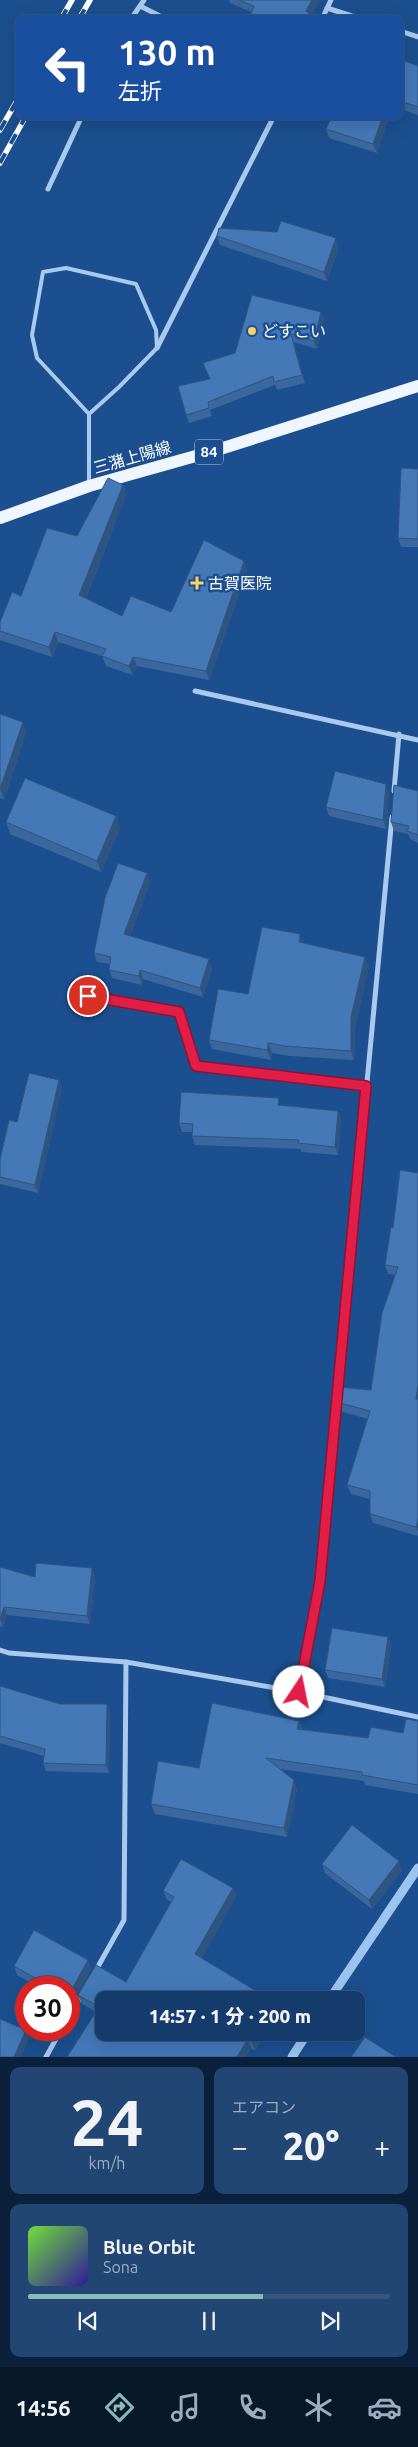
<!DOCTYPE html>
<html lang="ja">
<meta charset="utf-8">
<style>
:root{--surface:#143b6b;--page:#214673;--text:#f1f3f6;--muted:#9dadc1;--line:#33557e;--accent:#8bbbb9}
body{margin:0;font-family:Ubuntu,"Noto Sans JP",sans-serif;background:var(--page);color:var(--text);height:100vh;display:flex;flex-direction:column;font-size:19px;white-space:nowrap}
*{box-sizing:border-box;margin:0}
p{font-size:16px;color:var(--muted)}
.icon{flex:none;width:28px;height:28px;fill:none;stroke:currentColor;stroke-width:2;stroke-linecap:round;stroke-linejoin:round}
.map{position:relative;height:2057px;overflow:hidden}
.sheet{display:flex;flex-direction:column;gap:10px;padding:10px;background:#0b203b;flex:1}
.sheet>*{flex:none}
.top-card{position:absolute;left:15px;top:15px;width:389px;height:105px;border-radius:10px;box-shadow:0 5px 20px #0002,0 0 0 1px var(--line);background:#1a4fa0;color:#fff;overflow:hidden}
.speed{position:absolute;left:15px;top:1976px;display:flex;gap:10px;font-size:25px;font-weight:700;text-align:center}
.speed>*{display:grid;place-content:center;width:65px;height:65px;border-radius:50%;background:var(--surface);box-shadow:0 5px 20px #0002,0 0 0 1px var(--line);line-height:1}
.speed .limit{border:8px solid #d22;background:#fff;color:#111}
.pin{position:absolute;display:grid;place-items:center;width:42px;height:42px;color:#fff;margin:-21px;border:2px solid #fff;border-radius:50%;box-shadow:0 1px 5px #0007}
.me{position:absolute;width:55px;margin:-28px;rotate:11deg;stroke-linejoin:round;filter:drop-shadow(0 0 4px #0008)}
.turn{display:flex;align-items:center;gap:18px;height:105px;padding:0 20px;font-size:22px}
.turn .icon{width:65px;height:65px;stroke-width:2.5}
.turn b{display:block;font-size:35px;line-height:42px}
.big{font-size:38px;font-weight:800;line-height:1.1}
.sheet .widget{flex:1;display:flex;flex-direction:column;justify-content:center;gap:8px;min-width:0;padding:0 18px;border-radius:10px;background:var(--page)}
.sheet .dial{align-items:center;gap:0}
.dial b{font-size:65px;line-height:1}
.song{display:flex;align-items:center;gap:15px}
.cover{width:60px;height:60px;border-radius:8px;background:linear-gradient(135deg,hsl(100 70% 55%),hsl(250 70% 35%))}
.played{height:5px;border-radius:2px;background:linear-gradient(90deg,var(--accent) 65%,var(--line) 65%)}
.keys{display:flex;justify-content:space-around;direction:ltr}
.heat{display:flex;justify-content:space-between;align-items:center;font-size:28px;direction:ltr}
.sheet .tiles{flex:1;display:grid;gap:10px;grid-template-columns:1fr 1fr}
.widget:last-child{grid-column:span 2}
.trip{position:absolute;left:95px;top:1991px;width:270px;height:50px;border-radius:10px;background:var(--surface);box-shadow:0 5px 20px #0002,0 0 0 1px var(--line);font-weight:800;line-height:50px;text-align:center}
.tabs{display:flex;height:80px;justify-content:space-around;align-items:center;background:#08182b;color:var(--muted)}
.tabs .icon{width:35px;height:35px}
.tabs .selected{color:var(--accent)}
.tabs b{font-size:22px;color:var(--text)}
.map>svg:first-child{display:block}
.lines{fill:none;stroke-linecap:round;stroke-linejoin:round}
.stream{stroke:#9cc4f0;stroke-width:9}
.service{stroke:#a9c9ee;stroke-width:4}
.minor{stroke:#a9c9ee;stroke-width:5}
.primary{stroke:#f0f6ff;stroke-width:12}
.rail-casing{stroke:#fff;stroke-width:5.5}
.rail{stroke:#1b4f8f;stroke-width:4;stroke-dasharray:11;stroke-linecap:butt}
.wall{fill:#3a679d}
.shaded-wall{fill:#305480}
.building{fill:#4478b7;stroke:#305480}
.route-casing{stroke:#92132f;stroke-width:12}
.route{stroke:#e11d48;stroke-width:9}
.poi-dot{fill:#ffd166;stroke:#1b4f8f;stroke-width:2}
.labels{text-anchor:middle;stroke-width:5;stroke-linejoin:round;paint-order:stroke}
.shield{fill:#1b4f8f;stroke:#bbcadd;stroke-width:1}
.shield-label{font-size:15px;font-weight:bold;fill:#fff}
.poi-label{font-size:16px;fill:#fff;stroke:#1b4f8f;text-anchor:start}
.street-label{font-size:16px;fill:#fff;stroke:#1b4f8f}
</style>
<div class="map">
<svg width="418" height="2057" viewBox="0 0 418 2057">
<rect width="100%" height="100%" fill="#1b4f8f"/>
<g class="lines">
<g class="stream">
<path d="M 329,2000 L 418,1868"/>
<path d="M 292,2057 L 308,2032"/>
</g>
<path class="service" d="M 89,414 L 119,387 L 157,348 L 156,330 L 136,284 L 66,268 L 43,272 L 32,335 L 37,358 L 89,414 L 89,484"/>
<g class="minor">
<path d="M 140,6 L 166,19"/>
<path d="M 327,8 L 361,19"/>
<path d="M 131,19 L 144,0"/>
<path d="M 322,19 L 331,0"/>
<path d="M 400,31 L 418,37"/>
<path d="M 48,189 L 82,116"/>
<path d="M 157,348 L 274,116"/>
<path d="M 195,691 L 418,740"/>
<path d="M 394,791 L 399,734"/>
<path d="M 88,996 L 179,1012 L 196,1066 L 366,1086"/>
<path d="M 0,1650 L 9,1653 L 126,1662 L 299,1692 L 418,1717"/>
<path d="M 299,1692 L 320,1581 L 392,817"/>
<path d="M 95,1972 L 124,1920 L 126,1662"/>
<path d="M 69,2017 L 82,1994"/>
<path d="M 46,2057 L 61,2030"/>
</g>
<path class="primary" d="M 0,518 L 89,486 L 217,450 L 418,386"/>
<g class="rail-casing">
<g id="rail">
<path d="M 61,19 L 72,0"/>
<path d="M 79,19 L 90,0"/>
<path d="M 0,130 L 19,97"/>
<path d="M 0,163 L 26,116"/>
</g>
</g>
<use href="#rail" class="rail"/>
</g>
<g class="wall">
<path d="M 229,0 L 319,0 L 311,17 L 311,19 L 249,19 L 251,12 L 230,3 Z"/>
<path d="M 400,59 L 418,66 L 418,115 L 400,109 Z"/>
<path d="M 389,116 L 377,153 L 329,138 L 326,129 Z"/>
<path d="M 217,236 L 339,247 L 327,281 L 220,245 Z"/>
<path d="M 321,312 L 324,320 L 317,349 L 294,342 L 305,383 L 277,390 L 275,385 L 210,410 L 212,416 L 189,423 L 186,415 L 235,353 Z"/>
<path d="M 418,469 L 418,547 L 401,547 L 398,538 Z"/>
<path d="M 123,485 L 126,495 L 86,598 L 122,616 L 171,612 L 244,561 L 247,571 L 209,680 L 137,666 L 132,675 L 106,666 L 102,656 L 58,642 L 52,657 L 0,640 L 0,622 L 21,596 L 77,536 Z"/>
<path d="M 0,714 L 26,732 L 4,800 L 0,798 Z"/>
<path d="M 418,791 L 418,843 L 411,840 L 408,834 L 394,831 L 391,822 Z"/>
<path d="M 389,792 L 386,829 L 329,816 L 326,807 Z"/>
<path d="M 116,816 L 120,828 L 101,872 L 10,834 L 6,822 Z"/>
<path d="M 150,882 L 130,936 L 212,968 L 203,997 L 143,979 L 142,985 L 112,978 L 109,970 L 110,964 L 97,962 L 94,953 Z"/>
<path d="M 304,943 L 369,966 L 355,1027 L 354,1060 L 289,1056 L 272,1053 L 271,1060 L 212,1049 L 209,1040 L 248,994 Z"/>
<path d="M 59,1080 L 62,1088 L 38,1193 L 0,1184 L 0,1159 L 17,1122 Z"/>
<path d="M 281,1105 L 338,1111 L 341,1120 L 338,1155 L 301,1152 L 301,1149 L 195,1145 L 192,1136 L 193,1132 L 182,1132 L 179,1123 Z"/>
<path d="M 418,1173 L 418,1536 L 373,1523 L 370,1514 L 370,1499 L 351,1494 L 347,1485 L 368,1419 L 340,1411 L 337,1402 L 371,1390 L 395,1275 L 388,1274 L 385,1265 L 393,1228 Z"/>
<path d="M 0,1567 L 35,1577 L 92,1568 L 95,1577 L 90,1624 L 7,1615 L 3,1627 L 0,1626 Z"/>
<path d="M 388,1637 L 391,1646 L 385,1687 L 328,1678 L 325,1670 Z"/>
<path d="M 0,1686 L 60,1704 L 107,1704 L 110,1712 L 109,1773 L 46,1771 L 43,1763 L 44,1756 L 0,1743 Z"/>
<path d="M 299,1721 L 302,1730 L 368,1738 L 403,1733 L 418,1721 L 418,1794 L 365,1785 L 364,1781 L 280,1769 L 297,1789 L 287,1837 L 155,1814 L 151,1804 L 199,1768 Z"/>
<path d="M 181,1859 L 233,1888 L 236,1897 L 201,1958 L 271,2000 L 104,2000 L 104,2032 L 266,2032 L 255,2050 L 251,2048 L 245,2057 L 67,2057 L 96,2012 L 82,2004 L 78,1995 L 96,1965 L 126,1982 L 171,1902 L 167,1900 L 163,1891 Z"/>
<path d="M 322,1864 L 402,1870 L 372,1909 L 325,1873 Z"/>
<path d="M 88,1960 L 91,1969 L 74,1999 L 69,1996 L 69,1988 L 40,1988 L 17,1975 L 14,1966 Z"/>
</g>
<g class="shaded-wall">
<path d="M 312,0 L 319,0 L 311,17 L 311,19 L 307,19 L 306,11 Z"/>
<path d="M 383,116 L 389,116 L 377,153 L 373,144 Z"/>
<path d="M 336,238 L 339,247 L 327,281 L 324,272 Z"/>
<path d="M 321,312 L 324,320 L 317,349 L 314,341 Z"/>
<path d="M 291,334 L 294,342 L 305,383 L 302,375 Z"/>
<path d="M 123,485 L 126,495 L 83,605 L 79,595 Z"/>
<path d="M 244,561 L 247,571 L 209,680 L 206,671 Z"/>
<path d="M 55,632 L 58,642 L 52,657 L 49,647 Z"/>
<path d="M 133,657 L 137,666 L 132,675 L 129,666 Z"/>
<path d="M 23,722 L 26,732 L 4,800 L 0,789 Z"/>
<path d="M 386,784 L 389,792 L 386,829 L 383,820 Z"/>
<path d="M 116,816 L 120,828 L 101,872 L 97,861 Z"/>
<path d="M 147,873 L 150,882 L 127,943 L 124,934 Z"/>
<path d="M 300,934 L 304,944 L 299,942 Z"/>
<path d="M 365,957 L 369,966 L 355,1027 L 354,1060 L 351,1051 L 351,1017 Z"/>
<path d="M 209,959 L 212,968 L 203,997 L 200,988 Z"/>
<path d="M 140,970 L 143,979 L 142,985 L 139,976 Z"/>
<path d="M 268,1043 L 272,1053 L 271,1060 L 267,1050 Z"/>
<path d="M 59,1080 L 62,1088 L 38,1193 L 35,1185 Z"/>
<path d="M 338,1111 L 341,1120 L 338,1155 L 335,1147 Z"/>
<path d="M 418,1385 L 418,1405 L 416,1399 Z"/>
<path d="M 418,1519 L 418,1532 L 416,1527 Z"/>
<path d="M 92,1568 L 95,1577 L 90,1624 L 87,1616 Z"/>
<path d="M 4,1607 L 7,1615 L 3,1627 L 0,1619 Z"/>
<path d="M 388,1637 L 391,1646 L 385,1687 L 382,1679 Z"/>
<path d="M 107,1704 L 110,1712 L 109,1773 L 106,1765 Z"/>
<path d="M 299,1721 L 302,1731 L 297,1729 Z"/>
<path d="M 294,1780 L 297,1789 L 287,1837 L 284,1828 Z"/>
<path d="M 399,1861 L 402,1870 L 372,1909 L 369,1900 Z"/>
<path d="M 233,1888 L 236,1897 L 199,1963 L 195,1954 Z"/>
<path d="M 88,1960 L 91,1969 L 74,1999 L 71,1991 Z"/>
<path d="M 54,1981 L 57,1988 L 51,1988 L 51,1987 Z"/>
<path d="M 26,2030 L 29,2038 L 21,2057 L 14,2057 Z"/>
<path d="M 257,2032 L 266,2032 L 255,2050 L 252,2042 Z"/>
<path d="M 248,2039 L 251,2048 L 245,2057 L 237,2057 Z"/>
</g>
<g class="building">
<path d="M 239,0 L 312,0 L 306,11 L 309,13 L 307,19 L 249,19 L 254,6 Z"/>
<path d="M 400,59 L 418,66 L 418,107 L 400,101 Z"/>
<path d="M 332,116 L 383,116 L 373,144 L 326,129 Z"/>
<path d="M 281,221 L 336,238 L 324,272 L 217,236 L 219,228 L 277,232 Z"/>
<path d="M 252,295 L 321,312 L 314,341 L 291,334 L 302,375 L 274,382 L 273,376 L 208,402 L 209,408 L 186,415 L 178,386 L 210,379 L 203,363 L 235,353 Z"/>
<path d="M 401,468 L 418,469 L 418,539 L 398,538 Z"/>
<path d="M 108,478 L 123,485 L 79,595 L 122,616 L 131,596 L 171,612 L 204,540 L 244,561 L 206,671 L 133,657 L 129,666 L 102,656 L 106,649 L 55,632 L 49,647 L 0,631 L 0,622 L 12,592 L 21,596 L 47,528 L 77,536 Z"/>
<path d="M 0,714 L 23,722 L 0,789 Z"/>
<path d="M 335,771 L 386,784 L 383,820 L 326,807 Z"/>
<path d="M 25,778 L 116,816 L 97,861 L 6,822 Z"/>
<path d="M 394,785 L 418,791 L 418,835 L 407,831 L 409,826 L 391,822 Z"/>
<path d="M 118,863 L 147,873 L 124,934 L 209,959 L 200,988 L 140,970 L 139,976 L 109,970 L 111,957 L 94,953 L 105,898 Z"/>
<path d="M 262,927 L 300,934 L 299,942 L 365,957 L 351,1017 L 351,1051 L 285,1046 L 268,1043 L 267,1050 L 209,1040 L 218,989 L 248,994 Z"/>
<path d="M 29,1073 L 59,1080 L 35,1185 L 0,1177 L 0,1159 L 9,1120 L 17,1122 Z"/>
<path d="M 181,1092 L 279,1098 L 278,1105 L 338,1111 L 335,1147 L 298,1143 L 299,1140 L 192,1136 L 193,1124 L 179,1123 Z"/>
<path d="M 400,1170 L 418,1173 L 418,1385 L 416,1399 L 418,1399 L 418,1519 L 416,1527 L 370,1514 L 370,1491 L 347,1485 L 370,1411 L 337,1402 L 338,1387 L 371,1390 L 382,1313 L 398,1267 L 385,1265 L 391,1227 L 393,1228 Z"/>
<path d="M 36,1563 L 92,1568 L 87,1616 L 4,1607 L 0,1619 L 0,1567 L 35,1577 Z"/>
<path d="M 332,1628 L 388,1637 L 382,1679 L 325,1670 Z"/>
<path d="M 0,1686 L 60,1704 L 107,1704 L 106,1765 L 43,1763 L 45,1749 L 0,1736 Z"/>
<path d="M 212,1703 L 299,1721 L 297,1729 L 368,1738 L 371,1727 L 403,1733 L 406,1719 L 418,1721 L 418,1785 L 362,1775 L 362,1772 L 266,1758 L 294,1780 L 284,1828 L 151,1804 L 158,1761 L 199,1768 Z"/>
<path d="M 352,1825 L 399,1861 L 369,1900 L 322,1864 Z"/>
<path d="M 181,1859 L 233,1888 L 195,1954 L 271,2000 L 104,2000 L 104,2032 L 257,2032 L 252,2042 L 248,2039 L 237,2057 L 67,2057 L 99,2007 L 78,1995 L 96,1965 L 126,1982 L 174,1897 L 163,1891 Z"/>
<path d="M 34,1930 L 88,1960 L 71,1991 L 69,1989 L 69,1988 L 65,1988 L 54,1981 L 51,1987 L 14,1966 Z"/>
<path d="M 0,2019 L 26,2030 L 14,2057 L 0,2057 Z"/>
<path d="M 365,2037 L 396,2057 L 351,2057 Z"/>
</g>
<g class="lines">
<g class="route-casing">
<path id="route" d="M 88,996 L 179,1012 L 196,1066 L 366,1086 L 320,1581 L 299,1692"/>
</g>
<use href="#route" class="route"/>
</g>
<g class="poi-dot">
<circle cx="252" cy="331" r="5"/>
<path d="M194.5 575.5h5v5h5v5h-5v5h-5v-5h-5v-5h5z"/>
</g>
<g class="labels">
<rect class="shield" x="195" y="439.5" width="28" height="25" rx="4"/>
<g class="shield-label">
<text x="209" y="457">84</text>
</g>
<g class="poi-label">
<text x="262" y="337">どすこい</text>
<text x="208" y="589">古賀医院</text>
</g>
<g class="street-label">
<text transform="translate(132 457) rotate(-16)" y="6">三潴上陽線</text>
</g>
</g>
</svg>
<div class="speed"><div class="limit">30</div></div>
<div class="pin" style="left:88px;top:996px;background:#d93025"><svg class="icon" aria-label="arrive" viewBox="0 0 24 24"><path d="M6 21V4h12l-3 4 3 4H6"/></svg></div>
<svg class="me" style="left:299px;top:1692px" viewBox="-20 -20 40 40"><circle r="19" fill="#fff"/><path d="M0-13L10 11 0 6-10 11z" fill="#e11d48"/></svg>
<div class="trip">14:57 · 1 分 · 200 m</div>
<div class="top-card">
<div class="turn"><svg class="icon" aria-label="left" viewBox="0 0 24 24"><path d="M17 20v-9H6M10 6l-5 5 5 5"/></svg><div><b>130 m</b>左折</div></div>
</div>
</div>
<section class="sheet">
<div class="tiles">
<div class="widget dial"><b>24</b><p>km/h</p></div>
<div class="widget"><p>エアコン</p>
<div class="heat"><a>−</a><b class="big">20°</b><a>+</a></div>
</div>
<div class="widget">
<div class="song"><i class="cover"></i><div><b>Blue Orbit</b><p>Sona</p></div></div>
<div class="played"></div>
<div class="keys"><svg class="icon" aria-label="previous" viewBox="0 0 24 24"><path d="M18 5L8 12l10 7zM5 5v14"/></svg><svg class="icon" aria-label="pause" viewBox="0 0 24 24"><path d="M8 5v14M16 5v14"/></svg><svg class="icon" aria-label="next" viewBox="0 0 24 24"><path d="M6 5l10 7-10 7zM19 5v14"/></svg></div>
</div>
</div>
</section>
<nav class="tabs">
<b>14:56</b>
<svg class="icon selected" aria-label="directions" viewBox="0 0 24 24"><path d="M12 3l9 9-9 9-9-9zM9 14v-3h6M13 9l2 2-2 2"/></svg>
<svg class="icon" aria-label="music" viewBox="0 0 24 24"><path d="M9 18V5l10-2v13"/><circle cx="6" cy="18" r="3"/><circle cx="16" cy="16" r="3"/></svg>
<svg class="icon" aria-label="phone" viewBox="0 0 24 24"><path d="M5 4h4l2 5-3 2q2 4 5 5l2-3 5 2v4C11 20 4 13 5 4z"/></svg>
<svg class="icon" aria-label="climate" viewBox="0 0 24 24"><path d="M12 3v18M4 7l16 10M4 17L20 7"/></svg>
<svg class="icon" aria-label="car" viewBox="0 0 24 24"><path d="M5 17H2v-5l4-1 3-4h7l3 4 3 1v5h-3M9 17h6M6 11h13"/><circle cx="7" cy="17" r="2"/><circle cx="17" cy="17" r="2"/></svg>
</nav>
